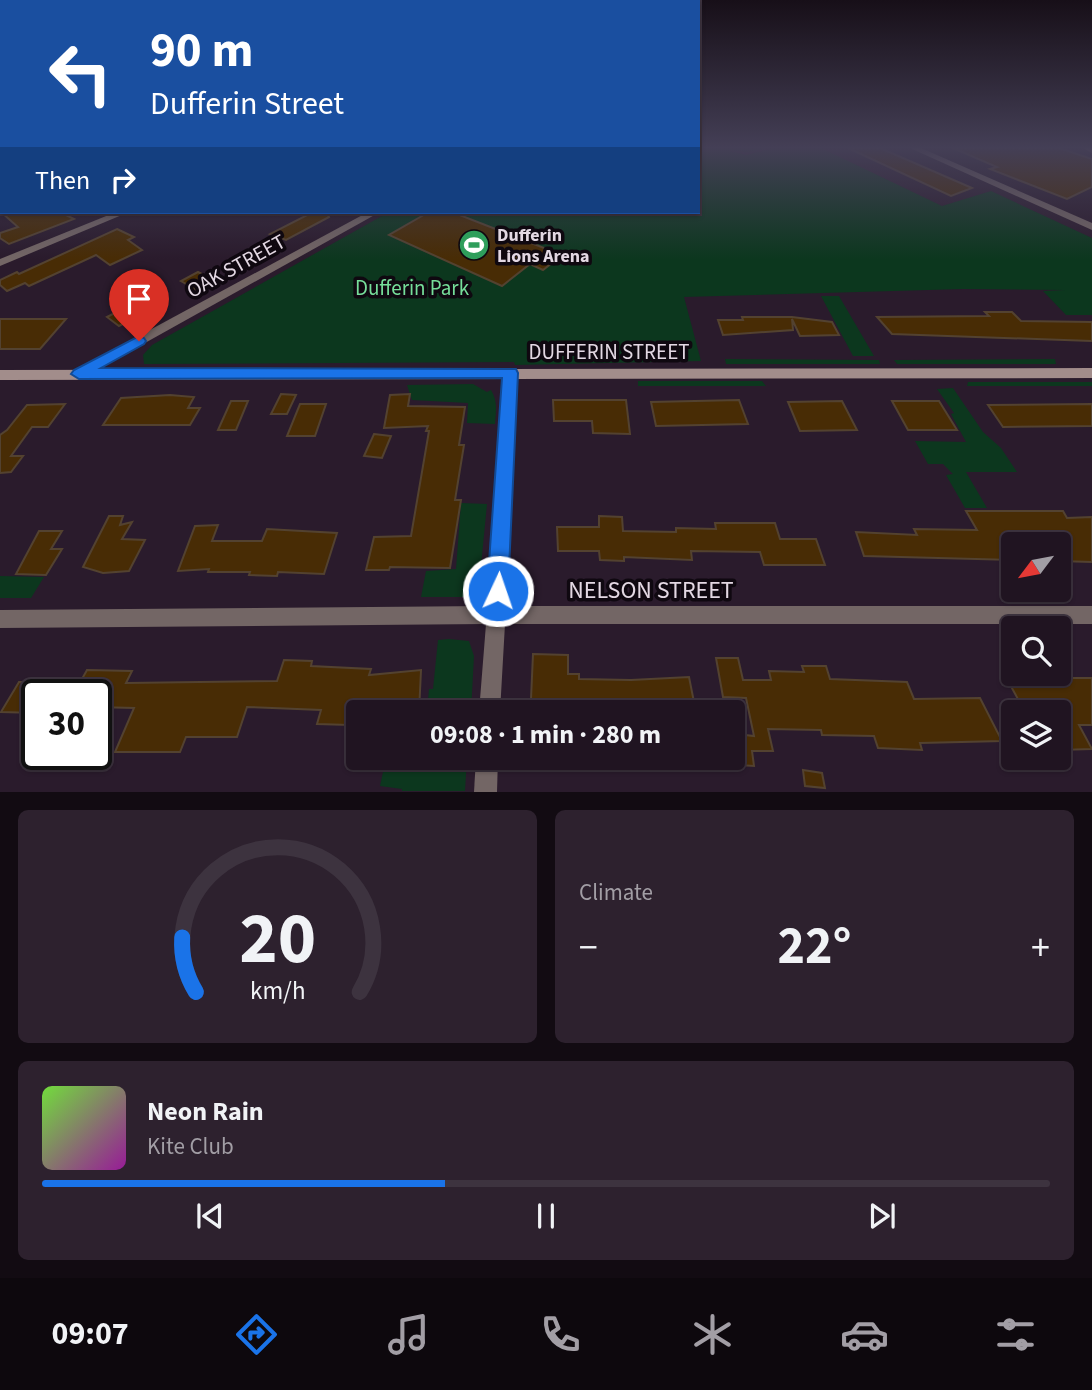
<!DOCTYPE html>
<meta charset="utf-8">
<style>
:root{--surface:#201421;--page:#2d212e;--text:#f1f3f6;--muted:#a29ea5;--line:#3d333f;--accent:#1a73e8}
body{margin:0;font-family:"Source Sans 3",sans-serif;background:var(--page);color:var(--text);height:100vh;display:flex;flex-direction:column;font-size:26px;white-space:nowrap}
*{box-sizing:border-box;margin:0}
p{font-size:23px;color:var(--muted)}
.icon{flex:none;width:38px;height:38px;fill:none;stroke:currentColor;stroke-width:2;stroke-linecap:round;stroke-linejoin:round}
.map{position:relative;height:792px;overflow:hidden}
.drawer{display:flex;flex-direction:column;gap:18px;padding:18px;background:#120b12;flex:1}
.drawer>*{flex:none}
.hud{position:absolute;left:0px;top:0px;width:700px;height:214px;box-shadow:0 2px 5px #0004,0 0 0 2px var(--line);background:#1a4fa0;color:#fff;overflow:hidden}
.needle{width:46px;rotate:238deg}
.controls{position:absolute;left:1001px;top:532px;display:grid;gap:14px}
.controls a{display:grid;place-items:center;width:70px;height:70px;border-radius:7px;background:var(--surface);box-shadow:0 2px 5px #0004,0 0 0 2px var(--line);font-size:35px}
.speed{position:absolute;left:21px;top:679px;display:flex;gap:14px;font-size:35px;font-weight:700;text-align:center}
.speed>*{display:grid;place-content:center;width:91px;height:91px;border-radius:50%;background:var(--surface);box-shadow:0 2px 5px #0004,0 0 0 2px var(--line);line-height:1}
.speed .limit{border:4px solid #111;border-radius:10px;background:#fff;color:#111}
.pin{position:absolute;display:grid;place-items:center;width:60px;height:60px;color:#fff;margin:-72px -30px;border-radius:50% 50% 50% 0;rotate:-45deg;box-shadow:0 0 7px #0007}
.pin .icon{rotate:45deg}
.me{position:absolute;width:77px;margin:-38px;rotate:3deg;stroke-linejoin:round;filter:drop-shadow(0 0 5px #0008)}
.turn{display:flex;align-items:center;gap:24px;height:147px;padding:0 35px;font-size:32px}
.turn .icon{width:91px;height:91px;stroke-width:2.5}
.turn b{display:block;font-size:49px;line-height:60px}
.then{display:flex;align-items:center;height:66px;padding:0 35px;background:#0003;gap:14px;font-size:26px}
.big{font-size:52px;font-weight:700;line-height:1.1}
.drawer .card{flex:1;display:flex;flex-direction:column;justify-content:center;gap:10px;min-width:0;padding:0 24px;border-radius:10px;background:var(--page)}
.drawer .dial{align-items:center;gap:0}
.dial svg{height:182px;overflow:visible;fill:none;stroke:var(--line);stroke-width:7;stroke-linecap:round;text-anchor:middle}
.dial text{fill:var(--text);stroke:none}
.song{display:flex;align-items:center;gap:21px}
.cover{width:84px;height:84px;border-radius:10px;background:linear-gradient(135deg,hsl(100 70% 55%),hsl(300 70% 35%))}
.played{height:7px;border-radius:4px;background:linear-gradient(90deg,var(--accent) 40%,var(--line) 40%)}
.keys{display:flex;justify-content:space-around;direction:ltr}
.heat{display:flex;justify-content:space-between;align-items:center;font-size:38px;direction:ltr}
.drawer .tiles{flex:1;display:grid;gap:18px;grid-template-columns:1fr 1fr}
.card:last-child{grid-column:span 2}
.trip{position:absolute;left:346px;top:700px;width:399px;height:70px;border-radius:7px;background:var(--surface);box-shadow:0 2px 5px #0004,0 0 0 2px var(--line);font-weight:700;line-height:70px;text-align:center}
.tabs{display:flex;height:112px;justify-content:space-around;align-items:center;background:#0d080d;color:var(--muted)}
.tabs .icon{width:49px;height:49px}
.tabs .on{color:var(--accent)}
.tabs b{font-size:32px;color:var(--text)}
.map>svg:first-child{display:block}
.green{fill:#0c371e}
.building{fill:#482c05;stroke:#534230;stroke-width:2}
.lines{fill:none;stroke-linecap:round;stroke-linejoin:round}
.street{fill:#736665;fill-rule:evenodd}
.secondary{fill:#a28d8b;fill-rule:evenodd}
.route{fill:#1a73e8;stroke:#114b97;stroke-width:2}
.labels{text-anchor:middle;stroke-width:7;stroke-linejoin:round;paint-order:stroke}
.far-poi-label{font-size:18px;font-weight:bold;fill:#e3d8e3;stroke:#0f0810;text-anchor:start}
.street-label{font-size:21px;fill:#e3d8e3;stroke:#0f0810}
.park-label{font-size:21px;fill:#76de9a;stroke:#0f0810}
.near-street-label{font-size:24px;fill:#e3d8e3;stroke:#0f0810}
</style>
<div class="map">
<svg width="1092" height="792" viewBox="0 0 1092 792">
<rect width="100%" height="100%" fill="#2a1b2c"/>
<g class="green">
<path d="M 698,148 L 767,148 L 747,152 L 727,150 L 746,155 L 774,148 L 821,148 L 942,206 L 991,191 L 1092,238 L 1092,315 L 1066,315 L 1043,291 L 1065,290 L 963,289 L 684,297 L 701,361 L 515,365 L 514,362 L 144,364 L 143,355 L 152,345 L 389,212 L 698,212 Z"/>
<path d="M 821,296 L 839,296 L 874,356 L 853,356 Z"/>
<path d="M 725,359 L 879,360 L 880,364 L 726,364 Z"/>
<path d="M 1055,359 L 1056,364 L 897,364 L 894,360 Z"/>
<path d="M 638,381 L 762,381 L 766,386 L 638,386 Z"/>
<path d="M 968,382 L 1092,382 L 1092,386 L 967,386 Z"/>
<path d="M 473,384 L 487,392 L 491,390 C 498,402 496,411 495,424 L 467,423 L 468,403 L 412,400 L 407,385 Z"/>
<path d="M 953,388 L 983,432 L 1001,448 L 1017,472 L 966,472 L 987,508 L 965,508 L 946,475 L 953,474 L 943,464 L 928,464 L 915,441 L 966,442 L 951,414 L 954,413 L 937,389 Z"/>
<path d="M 461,503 L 487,504 L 479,587 L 469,597 L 421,597 L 426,571 L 456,569 Z"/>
<path d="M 0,576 L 44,577 L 31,598 L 0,598 Z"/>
<path d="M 449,639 L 469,641 L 474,656 L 471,712 L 427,712 L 429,689 L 433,689 L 438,640 Z"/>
<path d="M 386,758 L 467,758 L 465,791 L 402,791 L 402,789 L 380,786 Z"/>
</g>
<g class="building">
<path d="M 848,148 L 880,148 L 972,188 L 951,196 Z"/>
<path d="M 953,148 L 1059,148 L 1092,159 L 1092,187 L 1067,199 L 990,169 L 997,167 Z"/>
<path d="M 1,212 L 60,212 L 74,219 L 9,244 L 0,238 L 0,233 L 18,227 Z"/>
<path d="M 313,212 L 326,212 L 329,217 L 286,240 L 270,234 Z"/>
<path d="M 429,212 L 452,212 L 562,255 L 543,270 L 530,264 L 502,286 L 389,235 Z"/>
<path d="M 117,229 L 134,237 L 128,240 L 142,250 L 110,265 L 96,255 L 29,286 L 25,283 L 7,291 L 0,285 L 0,280 L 17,272 L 19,274 Z"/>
<path d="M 198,272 L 215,281 L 197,290 L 181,281 Z"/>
<path d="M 128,306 L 146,312 L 119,326 L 107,317 Z"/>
<path d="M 985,312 L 1012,312 L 1021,321 L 1092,322 L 1092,341 L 892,334 L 877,317 L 989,316 Z"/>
<path d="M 742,317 L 792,317 L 832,322 L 839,335 L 800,336 L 792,319 L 793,330 L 723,335 L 718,320 L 743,320 Z"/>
<path d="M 0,319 L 66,319 L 40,349 L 0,349 Z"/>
<path d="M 281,394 L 296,395 L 287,414 L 271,414 Z"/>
<path d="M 410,394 L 408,406 L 465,407 L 459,445 L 464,445 L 455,500 L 461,500 L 450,568 L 390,567 L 389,570 L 366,570 L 374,537 L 411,536 L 429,431 L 426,431 L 428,426 L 384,428 L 390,395 Z"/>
<path d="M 170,395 L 194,397 L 188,408 L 200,408 L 190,425 L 103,425 L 121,398 Z"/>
<path d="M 553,400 L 626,400 L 630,434 L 593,433 L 592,421 L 554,421 Z"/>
<path d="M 739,400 L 748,424 L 656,426 L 651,402 Z"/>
<path d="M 231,401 L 248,401 L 236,430 L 218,430 Z"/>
<path d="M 842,401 L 857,430 L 800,431 L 788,402 Z"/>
<path d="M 892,401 L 939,401 L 957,430 L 908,430 Z"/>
<path d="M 65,404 L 48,427 L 32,427 L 11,456 L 23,456 L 11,472 L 0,473 L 0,435 L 7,430 L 27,405 Z"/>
<path d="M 300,404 L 326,404 L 315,436 L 287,436 Z"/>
<path d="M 1092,404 L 1092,426 L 1003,427 L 988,405 Z"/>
<path d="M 374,434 L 391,436 L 382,458 L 364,456 Z"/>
<path d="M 966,511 L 1063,511 L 1067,518 L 1092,517 L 1092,562 L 1059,561 L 1059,544 L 1013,544 L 1013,560 L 864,556 L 856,532 L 917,535 L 914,529 L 977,530 Z"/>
<path d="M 109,516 L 123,516 L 120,525 L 132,522 L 122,539 L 145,540 L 129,571 L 103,573 L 83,567 Z"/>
<path d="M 599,516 L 622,517 L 623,531 L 676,532 L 676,528 L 716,529 L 715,523 L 775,523 L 780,539 L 816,539 L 825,565 L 764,565 L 760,552 L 691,551 L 692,560 L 624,557 L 624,561 L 600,560 L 599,551 L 558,551 L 557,527 L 599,527 Z"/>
<path d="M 218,525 L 212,541 L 262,541 L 267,529 L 337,533 L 324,574 L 278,572 L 277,576 L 249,575 L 250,572 L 208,572 L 209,569 L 178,571 L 195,526 Z"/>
<path d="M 39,531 L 62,531 L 51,549 L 62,549 L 46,575 L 16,574 Z"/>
<path d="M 533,654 L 568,655 L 568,674 L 579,674 L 579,679 L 631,680 L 689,677 L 696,712 L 595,712 L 595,701 L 531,699 Z"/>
<path d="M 716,658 L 738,658 L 743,680 L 771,680 L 769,671 L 804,672 L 802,666 L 826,666 L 830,679 L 907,682 L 914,699 L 980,698 L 1002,741 L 920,743 L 922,750 L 878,748 L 874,736 L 822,735 L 821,730 L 768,729 L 773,751 L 752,751 L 754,766 L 739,765 L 736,734 L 754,736 L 746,698 L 723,697 Z"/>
<path d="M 284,660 L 312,661 L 311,666 L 371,669 L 369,675 L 421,670 L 419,712 L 353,712 L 350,725 L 317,724 L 321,710 L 247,707 L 237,737 L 186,737 L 180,752 L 115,752 L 134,708 L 96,707 L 96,695 L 73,695 L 87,670 L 132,671 L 126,683 L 277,681 Z"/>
<path d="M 1064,678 L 1092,678 L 1092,725 L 1079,725 L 1092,749 L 1059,750 L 1059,712 L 1025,712 L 1007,679 Z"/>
<path d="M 19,682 L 37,682 L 37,713 L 1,712 Z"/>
<path d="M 803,770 L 822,773 L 825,788 L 805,786 Z"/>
</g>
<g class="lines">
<g class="street">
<path d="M 910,148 L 921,148 L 1092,223 L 1092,230 Z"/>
<path d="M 1083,148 L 1092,148 L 1092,153 Z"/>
<path d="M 2,166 L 2,172 L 0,173 L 0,167 Z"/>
<path d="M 116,212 L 129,212 L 0,266 L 0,259 Z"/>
<path d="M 368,212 L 380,212 L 84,377 L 74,377 L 72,374 L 74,371 Z"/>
<path d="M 511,368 L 518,373 L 506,606 L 1092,606 L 1092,624 L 505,624 L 500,712 L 479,712 L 486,624 L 0,628 L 0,610 L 487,606 L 504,373 Z"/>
<path d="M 476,758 L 498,758 L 497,792 L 474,792 Z"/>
</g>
<path class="secondary" d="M 1092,368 L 1092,378 L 0,380 L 0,370 Z"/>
</g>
<linearGradient id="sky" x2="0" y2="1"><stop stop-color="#170f18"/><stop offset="0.57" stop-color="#443f56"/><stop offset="1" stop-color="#443f56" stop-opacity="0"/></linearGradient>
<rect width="1092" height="259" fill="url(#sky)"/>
<path class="route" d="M 139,336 L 144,338 L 146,341 L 144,344 L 101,368 L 516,369 L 518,373 L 508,591 L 505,598 L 498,601 L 490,598 L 487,591 L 502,378 L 79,379 L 71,374 L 74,370 Z"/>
<defs>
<g id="stadium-disc" transform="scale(1.575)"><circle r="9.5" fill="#2e9e5b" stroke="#0f0810"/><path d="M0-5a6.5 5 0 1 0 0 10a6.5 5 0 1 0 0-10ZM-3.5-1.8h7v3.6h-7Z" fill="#fff"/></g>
</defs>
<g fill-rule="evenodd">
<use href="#stadium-disc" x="474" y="245"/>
</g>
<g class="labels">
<g class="far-poi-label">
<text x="497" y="241">Dufferin<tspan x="497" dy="21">Lions Arena</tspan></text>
</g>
<g class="street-label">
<text transform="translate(236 266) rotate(-29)" y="7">OAK STREET</text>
<text x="609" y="359">DUFFERIN STREET</text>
</g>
<g class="park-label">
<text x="412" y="295">Dufferin Park</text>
</g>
<g class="near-street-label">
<text x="651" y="598">NELSON STREET</text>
</g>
</g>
</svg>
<div class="controls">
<a><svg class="needle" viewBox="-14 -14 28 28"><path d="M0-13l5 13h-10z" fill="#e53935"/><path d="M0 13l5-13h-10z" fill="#a29ea5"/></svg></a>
<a><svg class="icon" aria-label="search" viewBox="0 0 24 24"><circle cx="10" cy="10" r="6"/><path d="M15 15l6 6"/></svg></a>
<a><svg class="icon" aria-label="layers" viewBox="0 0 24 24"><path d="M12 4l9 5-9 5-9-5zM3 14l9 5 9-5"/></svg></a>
</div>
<div class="speed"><div class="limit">30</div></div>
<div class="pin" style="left:139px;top:341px;background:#d93025"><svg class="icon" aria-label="arrive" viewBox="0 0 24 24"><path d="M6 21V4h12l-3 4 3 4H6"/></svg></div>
<svg class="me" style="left:498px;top:591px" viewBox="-20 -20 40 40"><circle r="17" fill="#1a73e8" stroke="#fff" stroke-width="3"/><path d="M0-11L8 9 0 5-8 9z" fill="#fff"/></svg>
<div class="trip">09:08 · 1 min · 280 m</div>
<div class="hud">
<div class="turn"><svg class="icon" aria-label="left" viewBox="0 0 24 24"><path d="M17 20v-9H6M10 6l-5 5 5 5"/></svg><div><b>90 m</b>Dufferin Street</div></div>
<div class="then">Then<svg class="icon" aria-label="right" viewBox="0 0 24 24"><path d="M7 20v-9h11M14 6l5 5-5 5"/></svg></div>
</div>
</div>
<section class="drawer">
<div class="tiles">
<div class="card dial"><svg viewBox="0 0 100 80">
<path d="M14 69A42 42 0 1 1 86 69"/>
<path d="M14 69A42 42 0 0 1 8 45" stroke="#1a73e8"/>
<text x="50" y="56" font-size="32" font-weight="700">20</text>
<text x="50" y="72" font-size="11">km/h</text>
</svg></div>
<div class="card"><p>Climate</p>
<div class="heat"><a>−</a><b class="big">22°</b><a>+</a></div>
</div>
<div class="card">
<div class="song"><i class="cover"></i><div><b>Neon Rain</b><p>Kite Club</p></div></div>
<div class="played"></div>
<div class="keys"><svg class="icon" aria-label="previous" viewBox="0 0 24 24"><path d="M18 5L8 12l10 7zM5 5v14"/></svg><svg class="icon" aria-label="pause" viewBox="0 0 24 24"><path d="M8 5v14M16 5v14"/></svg><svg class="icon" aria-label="next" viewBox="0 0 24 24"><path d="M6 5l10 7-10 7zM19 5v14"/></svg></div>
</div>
</div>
</section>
<nav class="tabs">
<b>09:07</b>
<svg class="icon on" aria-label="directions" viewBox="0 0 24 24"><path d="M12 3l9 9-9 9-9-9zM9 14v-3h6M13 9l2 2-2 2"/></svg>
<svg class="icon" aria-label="music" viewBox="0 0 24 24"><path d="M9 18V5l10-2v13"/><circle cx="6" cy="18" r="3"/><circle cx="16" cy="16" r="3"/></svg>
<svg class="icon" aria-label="phone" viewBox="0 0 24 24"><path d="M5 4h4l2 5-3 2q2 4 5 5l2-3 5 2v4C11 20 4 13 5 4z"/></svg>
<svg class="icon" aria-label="climate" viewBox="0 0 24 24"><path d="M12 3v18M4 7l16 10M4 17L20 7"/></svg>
<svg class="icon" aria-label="car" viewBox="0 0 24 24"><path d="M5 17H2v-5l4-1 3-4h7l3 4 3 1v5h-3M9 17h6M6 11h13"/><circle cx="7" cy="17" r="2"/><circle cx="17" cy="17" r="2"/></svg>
<svg class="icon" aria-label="filters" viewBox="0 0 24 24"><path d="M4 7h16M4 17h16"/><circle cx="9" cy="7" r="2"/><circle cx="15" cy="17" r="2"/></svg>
</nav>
